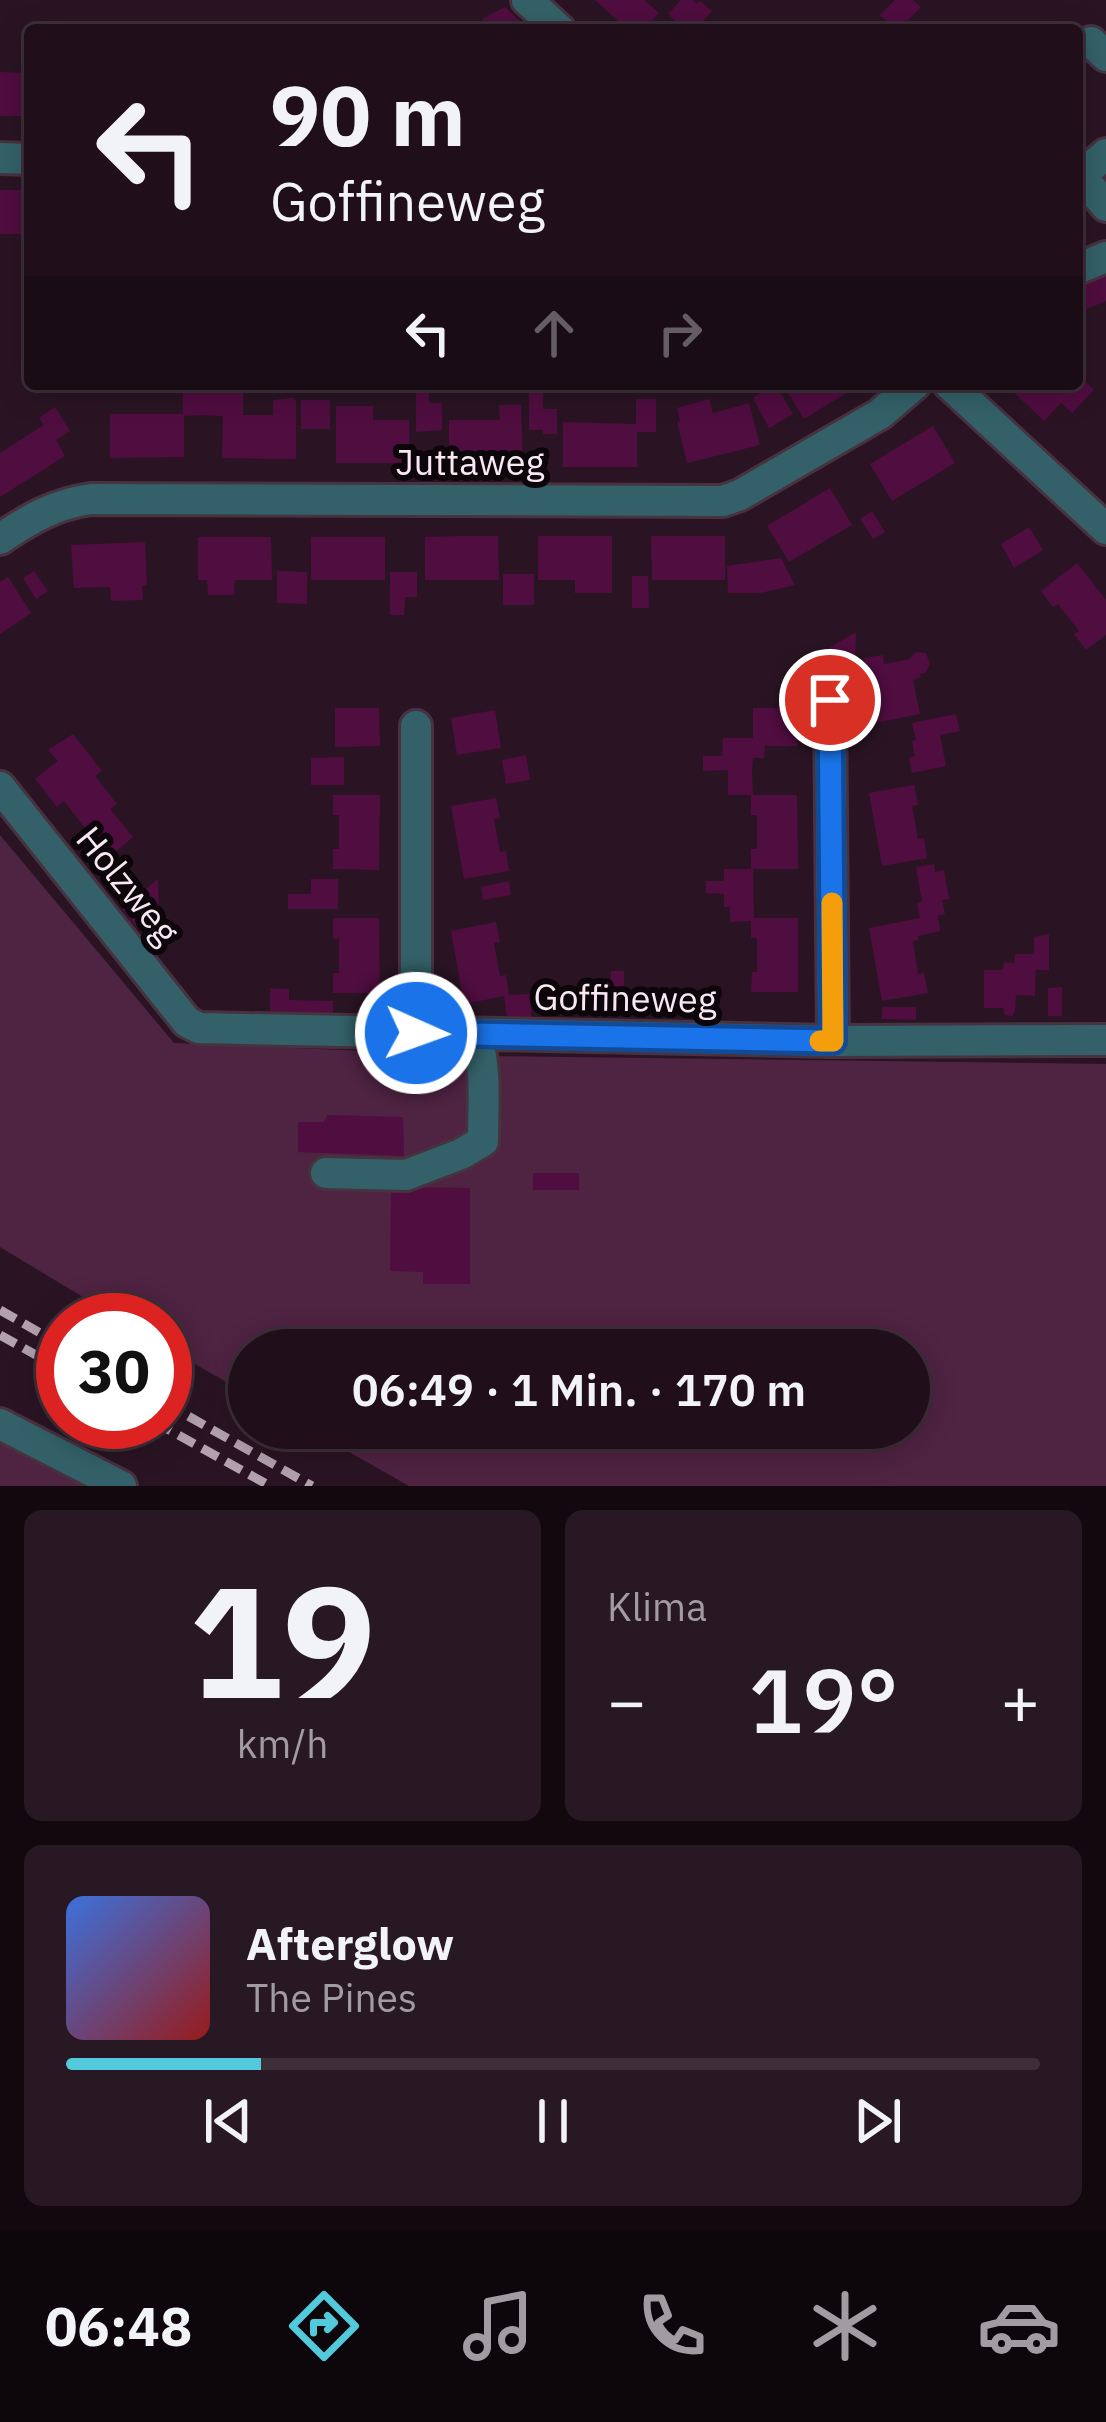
<!DOCTYPE html>
<html lang="de">
<meta charset="utf-8">
<style>
:root{--surface:#200f1a;--page:#281823;--text:#f1f3f6;--muted:#a29ca2;--line:#3d2f39;--accent:#53cadc}
body{margin:0;font-family:"IBM Plex Sans",sans-serif;background:var(--page);color:var(--text);height:100vh;display:flex;flex-direction:column;font-size:45px;white-space:nowrap}
*{box-sizing:border-box;margin:0}
p{font-size:39px;color:var(--muted)}
.icon{flex:none;width:66px;height:66px;fill:none;stroke:currentColor;stroke-width:2;stroke-linecap:round;stroke-linejoin:round}
.map{position:relative;height:1486px;overflow:hidden}
.details{display:flex;flex-direction:column;gap:24px;padding:24px;background:#12080e;flex:1}
.details>*{flex:none}
.banner{position:absolute;left:24px;top:24px;width:1059px;height:366px;border-radius:12px;box-shadow:0 6px 30px #0003,0 0 0 3px var(--line);background:#200f1a;color:var(--text);overflow:hidden}
.speed{position:absolute;left:36px;top:1293px;display:flex;gap:24px;font-size:60px;font-weight:700;text-align:center}
.speed>*{display:grid;place-content:center;width:156px;height:156px;border-radius:50%;background:var(--surface);box-shadow:0 6px 30px #0003,0 0 0 3px var(--line);line-height:1}
.speed .limit{border:18px solid #d22;background:#fff;color:#111}
.pin{position:absolute;display:grid;place-items:center;width:102px;height:102px;color:#fff;margin:-51px;border:6px solid #fff;border-radius:50%;box-shadow:0 3px 12px #0007}
.me{position:absolute;width:132px;margin:-66px;rotate:92deg;stroke-linejoin:round;filter:drop-shadow(0 0 9px #0008)}
.turn{display:flex;align-items:center;gap:42px;height:252px;padding:0 48px;font-size:54px}
.turn .icon{width:156px;height:156px;stroke-width:2.5}
.turn b{display:block;font-size:84px;line-height:102px}
.lanes{display:flex;align-items:center;height:114px;padding:0 48px;background:#0003;justify-content:center;gap:60px;direction:ltr}
.lanes .off{opacity:.35}
.big{font-size:90px;font-weight:600;line-height:1.1}
.details .card{flex:1;display:flex;flex-direction:column;justify-content:center;gap:18px;min-width:0;padding:0 42px;border-radius:18px;background:var(--page)}
.details .dial{align-items:center;gap:0}
.dial b{font-size:156px;line-height:1}
.song{display:flex;align-items:center;gap:36px}
.cover{width:144px;height:144px;border-radius:18px;background:linear-gradient(135deg,hsl(220 70% 55%),hsl(0 70% 35%))}
.played{height:12px;border-radius:6px;background:linear-gradient(90deg,var(--accent) 20%,var(--line) 20%)}
.keys{display:flex;justify-content:space-around;direction:ltr}
.heat{display:flex;justify-content:space-between;align-items:center;font-size:66px;direction:ltr}
.details .tiles{flex:1;display:grid;gap:24px;grid-template-columns:1fr 1fr}
.card:last-child{grid-column:span 2}
.trip{position:absolute;left:228px;top:1329px;width:702px;height:120px;border-radius:60px;background:var(--surface);box-shadow:0 6px 30px #0003,0 0 0 3px var(--line);font-weight:600;line-height:120px;text-align:center}
.menu{display:flex;height:192px;justify-content:space-around;align-items:center;background:#0d060a;color:var(--muted)}
.menu .icon{width:84px;height:84px}
.menu .current{color:var(--accent)}
.menu b{font-size:54px;color:var(--text)}
.map>svg:first-child{display:block}
.green{fill:#4f2342}
.building{fill:#500d40}
.lines{fill:none;stroke-linecap:round;stroke-linejoin:round}
.minor-casing{stroke:#473240;stroke-width:36}
.minor{stroke:#346169;stroke-width:30}
.rail{stroke:#b3a1ad;stroke-width:9;stroke-dasharray:18 9;stroke-linecap:butt}
.route-casing{stroke:#114b97;stroke-width:30}
.route{stroke:#1a73e8;stroke-width:21}
.slow{stroke:#f59e0b;stroke-width:21}
.labels{text-anchor:middle;stroke-width:12;stroke-linejoin:round;paint-order:stroke}
.street-label{font-size:36px;fill:#f8e8f2;stroke:#0c0509}
</style>
<div class="map">
<svg width="1106" height="1486" viewBox="0 0 1106 1486">
<rect width="100%" height="100%" fill="#2a1423"/>
<g class="green">
<path d="M 0,835 L 174,1043 L 483,1056 L 1106,1064 L 1106,1486 L 409,1486 L 307,1428 L 909,1428 L 909,1350 L 249,1350 L 249,1395 L 165,1347 L 165,1320 L 121,1320 L 0,1247 Z"/>
<path d="M 0,1443 L 115,1486 L 0,1486 Z"/>
</g>
<g class="building">
<path d="M 595,0 L 644,0 L 659,13 L 644,30 L 628,30 Z"/>
<path d="M 681,0 L 693,0 L 697,4 L 700,1 L 712,11 L 695,30 L 685,30 L 668,14 Z"/>
<path d="M 895,0 L 913,0 L 921,7 L 899,30 L 896,30 L 880,15 Z"/>
<path d="M 505,7 L 530,30 L 487,30 L 482,19 Z"/>
<path d="M 0,72 L 30,73 L 30,116 L 0,116 Z"/>
<rect x="0" y="190" width="30" height="44"/>
<path d="M 1106,273 L 1106,301 L 1077,313 L 1077,285 Z"/>
<path d="M 1083,379 L 1094,390 L 1072,413 L 1061,403 L 1044,421 L 1009,388 L 1013,384 L 1061,384 L 1070,392 Z"/>
<path d="M 529,384 L 543,384 L 543,409 L 557,409 L 557,434 L 543,434 L 543,430 L 529,430 Z"/>
<path d="M 759,384 L 775,384 L 793,414 L 769,428 L 753,398 L 763,391 Z"/>
<path d="M 783,384 L 861,384 L 804,419 Z"/>
<path d="M 183,385 L 222,385 L 223,393 L 243,393 L 243,415 L 273,415 L 273,400 L 293,398 L 296,400 L 296,459 L 222,458 L 223,416 L 203,415 L 184,416 L 184,457 L 110,458 L 110,414 L 183,414 Z"/>
<path d="M 429,386 L 429,403 L 442,403 L 442,430 L 416,432 L 416,387 Z"/>
<path d="M 636,399 L 656,399 L 656,432 L 637,432 L 637,467 L 563,467 L 563,422 L 636,424 Z"/>
<path d="M 709,399 L 713,413 L 749,403 L 760,445 L 687,463 L 677,422 L 680,421 L 677,408 Z"/>
<rect x="301" y="400" width="29" height="29"/>
<path d="M 499,405 L 521,405 L 523,463 L 449,463 L 449,420 L 500,420 Z"/>
<path d="M 336,406 L 373,406 L 373,420 L 409,420 L 410,463 L 336,463 Z"/>
<path d="M 55,407 L 70,431 L 56,440 L 65,456 L 0,497 L 0,453 L 44,425 L 39,418 Z"/>
<path d="M 933,426 L 955,463 L 892,501 L 870,464 Z"/>
<path d="M 830,488 L 852,525 L 789,562 L 767,526 Z"/>
<path d="M 872,511 L 885,532 L 873,539 L 860,519 Z"/>
<path d="M 1029,527 L 1043,550 L 1014,568 L 1001,544 Z"/>
<path d="M 461,536 L 498,536 L 499,580 L 425,580 L 425,537 Z"/>
<path d="M 538,536 L 612,536 L 612,593 L 575,593 L 575,580 L 538,580 Z"/>
<path d="M 651,536 L 725,536 L 725,580 L 652,580 Z"/>
<path d="M 198,537 L 271,537 L 272,580 L 235,580 L 234,595 L 208,595 L 207,580 L 198,580 Z"/>
<rect x="311" y="537" width="74" height="43"/>
<path d="M 145,542 L 147,585 L 142,586 L 143,600 L 111,601 L 110,587 L 74,588 L 71,545 Z"/>
<path d="M 781,558 L 795,585 L 761,593 L 728,593 L 727,566 Z"/>
<path d="M 1077,563 L 1106,600 L 1106,635 L 1086,650 L 1074,634 L 1079,631 L 1068,617 L 1058,604 L 1053,607 L 1041,591 Z"/>
<path d="M 34,571 L 48,591 L 36,599 L 23,578 Z"/>
<path d="M 277,571 L 307,572 L 307,604 L 277,603 Z"/>
<path d="M 390,572 L 417,572 L 417,597 L 405,597 L 404,615 L 390,615 Z"/>
<rect x="503" y="574" width="31" height="31"/>
<path d="M 632,576 L 648,576 L 649,608 L 632,608 Z"/>
<path d="M 8,577 L 31,613 L 0,634 L 0,582 Z"/>
<path d="M 856,632 L 855,669 L 838,669 L 837,678 L 820,678 L 820,688 L 803,688 L 802,664 Z"/>
<path d="M 915,652 L 926,653 L 930,664 L 925,673 L 920,674 L 921,677 L 913,680 L 920,714 L 876,723 L 864,658 L 883,655 L 884,664 L 910,659 Z"/>
<path d="M 335,708 L 379,708 L 380,746 L 335,747 Z"/>
<path d="M 753,708 L 798,708 L 797,746 L 765,746 L 764,758 L 753,758 L 752,771 L 753,795 L 797,795 L 798,869 L 753,869 L 754,918 L 798,918 L 798,992 L 751,992 L 752,972 L 757,972 L 757,938 L 751,938 L 751,921 L 730,922 L 730,907 L 724,907 L 724,894 L 706,893 L 706,881 L 724,881 L 724,869 L 751,869 L 751,849 L 757,849 L 757,815 L 751,815 L 751,795 L 728,795 L 728,770 L 703,771 L 703,756 L 722,756 L 723,738 L 753,738 Z"/>
<path d="M 495,710 L 501,748 L 457,755 L 451,718 Z"/>
<path d="M 956,714 L 960,731 L 940,735 L 946,766 L 912,773 L 909,758 L 915,756 L 912,741 L 916,740 L 912,723 Z"/>
<path d="M 73,734 L 102,771 L 95,776 L 117,804 L 110,809 L 133,837 L 102,863 L 79,835 L 86,829 L 64,801 L 57,807 L 35,779 L 58,761 L 48,750 Z"/>
<path d="M 526,755 L 530,780 L 506,784 L 502,760 Z"/>
<path d="M 344,757 L 344,785 L 311,785 L 311,758 Z"/>
<path d="M 914,785 L 918,805 L 912,806 L 915,822 L 918,839 L 924,838 L 927,858 L 882,866 L 869,793 Z"/>
<path d="M 333,795 L 380,795 L 379,870 L 333,869 L 333,849 L 339,849 L 339,815 L 333,815 Z"/>
<path d="M 496,798 L 500,818 L 494,819 L 500,852 L 506,851 L 509,871 L 464,879 L 451,806 Z"/>
<path d="M 934,864 L 935,872 L 944,870 L 949,899 L 942,900 L 945,914 L 938,915 L 940,931 L 918,936 L 918,940 L 913,941 L 918,974 L 924,973 L 928,993 L 882,1001 L 869,928 L 920,918 L 917,903 L 922,902 L 916,867 Z"/>
<path d="M 158,879 L 159,913 L 138,929 L 122,909 Z"/>
<path d="M 311,879 L 338,879 L 338,909 L 288,909 L 288,894 L 311,894 Z"/>
<path d="M 509,881 L 511,895 L 483,900 L 481,887 Z"/>
<path d="M 333,918 L 379,918 L 380,993 L 333,993 L 333,973 L 339,973 L 339,938 L 333,939 Z"/>
<path d="M 496,922 L 500,942 L 494,943 L 500,976 L 506,975 L 509,995 L 531,994 L 531,1017 L 507,1017 L 504,996 L 464,1004 L 451,931 Z"/>
<path d="M 1049,934 L 1049,970 L 1036,970 L 1035,996 L 1016,995 L 1015,1011 L 1012,1016 L 1005,1015 L 1003,1008 L 984,1008 L 984,970 L 1003,970 L 1004,962 L 1015,963 L 1015,954 L 1034,954 L 1034,937 Z"/>
<rect x="611" y="971" width="13" height="26"/>
<path d="M 1062,987 L 1062,1016 L 1048,1016 L 1048,988 Z"/>
<path d="M 270,988 L 289,989 L 289,1000 L 333,1001 L 333,1014 L 270,1014 Z"/>
<path d="M 882,1007 L 916,1007 L 916,1020 L 882,1019 Z"/>
<path d="M 327,1115 L 403,1117 L 404,1156 L 298,1152 L 298,1122 L 324,1122 Z"/>
<rect x="533" y="1173" width="46" height="17"/>
<path d="M 391,1187 L 470,1188 L 470,1284 L 423,1284 L 423,1272 L 390,1271 Z"/>
</g>
<g class="lines">
<g class="minor-casing">
<g id="minor">
<path d="M 527,0 L 560,30"/>
<path d="M 1091,42 L 1106,56"/>
<path d="M 0,158 L 30,159"/>
<path d="M 1081,176 L 1106,206"/>
<path d="M 1077,179 L 1106,154"/>
<path d="M 1077,269 L 1106,257"/>
<path d="M 949,384 L 1106,529"/>
<path d="M 0,539 C 29,519 55,504 91,499 L 723,501 L 740,495 L 880,414 L 915,384"/>
<path d="M 830,700 L 833,1041"/>
<path d="M 0,787 L 187,1022 L 199,1028 L 833,1041 L 1106,1040"/>
<path d="M 416,1033 L 416,726"/>
<path d="M 326,1173 L 406,1175 L 461,1154 L 483,1141 C 483,1104 487,1070 476,1035"/>
<path d="M 0,1424 L 121,1486"/>
</g>
</g>
<use href="#minor" class="minor"/>
<g class="rail">
<path d="M 0,1310 L 63,1346"/>
<path d="M 0,1335 L 63,1370"/>
<path d="M 165,1403 L 312,1486"/>
<path d="M 155,1422 L 270,1486"/>
</g>
</g>
<g class="lines">
<g class="route-casing">
<path id="route" d="M 416,1033 L 833,1041 L 830,700"/>
</g>
<use href="#route" class="route"/>
<path class="slow" d="M 820,1041 L 833,1041 L 832,903"/>
</g>
<g class="labels">
<g class="street-label">
<text x="470" y="475">Juttaweg</text>
<text transform="translate(128 885) rotate(51)" y="13">Holzweg</text>
<text transform="translate(625 998) rotate(1)" y="13">Goffineweg</text>
</g>
</g>
</svg>
<div class="speed"><div class="limit">30</div></div>
<div class="pin" style="left:830px;top:700px;background:#d93025"><svg class="icon" aria-label="arrive" viewBox="0 0 24 24"><path d="M6 21V4h12l-3 4 3 4H6"/></svg></div>
<svg class="me" style="left:416px;top:1033px" viewBox="-20 -20 40 40"><circle r="17" fill="#1a73e8" stroke="#fff" stroke-width="3"/><path d="M0-11L8 9 0 5-8 9z" fill="#fff"/></svg>
<div class="trip">06:49 · 1 Min. · 170 m</div>
<div class="banner">
<div class="turn"><svg class="icon" aria-label="left" viewBox="0 0 24 24"><path d="M17 20v-9H6M10 6l-5 5 5 5"/></svg><div><b>90 m</b>Goffineweg</div></div>
<div class="lanes"><svg class="icon" aria-label="left" viewBox="0 0 24 24"><path d="M17 20v-9H6M10 6l-5 5 5 5"/></svg><svg class="icon off" aria-label="ahead" viewBox="0 0 24 24"><path d="M12 20V5M6 11l6-6 6 6"/></svg><svg class="icon off" aria-label="right" viewBox="0 0 24 24"><path d="M7 20v-9h11M14 6l5 5-5 5"/></svg></div>
</div>
</div>
<section class="details">
<div class="tiles">
<div class="card dial"><b>19</b><p>km/h</p></div>
<div class="card"><p>Klima</p>
<div class="heat"><a>−</a><b class="big">19°</b><a>+</a></div>
</div>
<div class="card">
<div class="song"><i class="cover"></i><div><b>Afterglow</b><p>The Pines</p></div></div>
<div class="played"></div>
<div class="keys"><svg class="icon" aria-label="previous" viewBox="0 0 24 24"><path d="M18 5L8 12l10 7zM5 5v14"/></svg><svg class="icon" aria-label="pause" viewBox="0 0 24 24"><path d="M8 5v14M16 5v14"/></svg><svg class="icon" aria-label="next" viewBox="0 0 24 24"><path d="M6 5l10 7-10 7zM19 5v14"/></svg></div>
</div>
</div>
</section>
<nav class="menu">
<b>06:48</b>
<svg class="icon current" aria-label="directions" viewBox="0 0 24 24"><path d="M12 3l9 9-9 9-9-9zM9 14v-3h6M13 9l2 2-2 2"/></svg>
<svg class="icon" aria-label="music" viewBox="0 0 24 24"><path d="M9 18V5l10-2v13"/><circle cx="6" cy="18" r="3"/><circle cx="16" cy="16" r="3"/></svg>
<svg class="icon" aria-label="phone" viewBox="0 0 24 24"><path d="M5 4h4l2 5-3 2q2 4 5 5l2-3 5 2v4C11 20 4 13 5 4z"/></svg>
<svg class="icon" aria-label="climate" viewBox="0 0 24 24"><path d="M12 3v18M4 7l16 10M4 17L20 7"/></svg>
<svg class="icon" aria-label="car" viewBox="0 0 24 24"><path d="M5 17H2v-5l4-1 3-4h7l3 4 3 1v5h-3M9 17h6M6 11h13"/><circle cx="7" cy="17" r="2"/><circle cx="17" cy="17" r="2"/></svg>
</nav>
